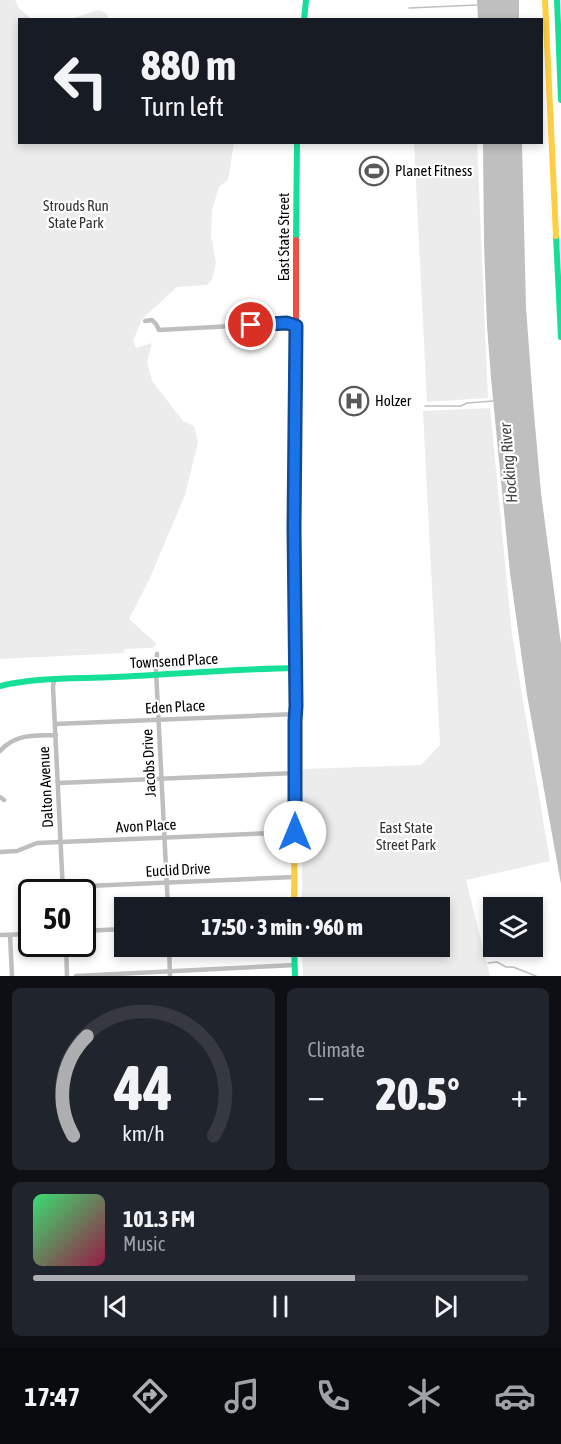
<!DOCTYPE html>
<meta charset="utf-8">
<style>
:root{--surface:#171b24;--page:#20242c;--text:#f1f3f6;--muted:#9ea1a6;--line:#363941;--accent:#adaeaf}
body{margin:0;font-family:"Asap Condensed",sans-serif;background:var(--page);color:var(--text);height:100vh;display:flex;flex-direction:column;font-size:22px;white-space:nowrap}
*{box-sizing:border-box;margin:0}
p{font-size:20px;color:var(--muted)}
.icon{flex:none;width:33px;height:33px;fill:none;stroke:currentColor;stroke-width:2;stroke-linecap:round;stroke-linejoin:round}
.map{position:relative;height:976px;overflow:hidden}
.sheet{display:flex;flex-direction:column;gap:12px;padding:12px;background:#0d0f14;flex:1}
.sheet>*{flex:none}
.top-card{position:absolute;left:18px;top:18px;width:525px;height:126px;border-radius:0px;box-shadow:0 3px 9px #0003;background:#171b24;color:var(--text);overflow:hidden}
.fabs{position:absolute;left:483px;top:897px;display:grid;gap:12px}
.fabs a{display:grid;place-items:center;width:60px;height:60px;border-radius:0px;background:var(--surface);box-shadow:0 3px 9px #0003;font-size:30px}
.speed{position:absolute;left:18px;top:879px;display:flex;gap:12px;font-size:30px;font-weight:700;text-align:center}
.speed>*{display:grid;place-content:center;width:78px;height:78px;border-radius:50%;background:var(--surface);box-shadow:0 3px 9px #0003;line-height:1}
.speed .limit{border:3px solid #111;border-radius:9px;background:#fff;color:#111}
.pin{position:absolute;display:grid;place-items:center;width:51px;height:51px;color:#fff;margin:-26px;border:3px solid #fff;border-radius:50%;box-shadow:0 2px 6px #0007}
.me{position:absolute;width:66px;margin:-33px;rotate:0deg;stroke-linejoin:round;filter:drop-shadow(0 0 4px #0008)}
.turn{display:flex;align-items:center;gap:21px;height:126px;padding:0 24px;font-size:27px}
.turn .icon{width:78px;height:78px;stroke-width:2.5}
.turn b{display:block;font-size:42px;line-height:51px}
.big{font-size:45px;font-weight:800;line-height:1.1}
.sheet .card{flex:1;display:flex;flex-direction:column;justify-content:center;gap:9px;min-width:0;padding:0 21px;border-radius:9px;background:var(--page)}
.sheet .dial{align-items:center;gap:0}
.dial svg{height:156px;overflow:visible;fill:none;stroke:var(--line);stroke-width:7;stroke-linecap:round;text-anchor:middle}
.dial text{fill:var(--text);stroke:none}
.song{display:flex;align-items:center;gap:18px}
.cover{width:72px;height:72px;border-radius:9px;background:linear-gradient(135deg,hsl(140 70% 55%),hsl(340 70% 35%))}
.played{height:6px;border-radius:3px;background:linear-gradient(90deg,var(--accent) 65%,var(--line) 65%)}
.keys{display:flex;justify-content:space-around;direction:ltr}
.heat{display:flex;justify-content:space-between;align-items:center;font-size:33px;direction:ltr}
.sheet .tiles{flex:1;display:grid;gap:12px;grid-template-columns:1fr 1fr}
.card:last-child{grid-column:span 2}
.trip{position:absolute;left:114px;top:897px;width:336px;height:60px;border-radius:0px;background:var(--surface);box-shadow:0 3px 9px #0003;font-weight:800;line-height:60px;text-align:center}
.tab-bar{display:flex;height:96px;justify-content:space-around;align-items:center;background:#090b0e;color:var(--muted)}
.tab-bar .icon{width:42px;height:42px}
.tab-bar .current{color:var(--accent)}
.tab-bar b{font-size:27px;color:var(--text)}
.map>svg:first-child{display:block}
.green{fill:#ececec}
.water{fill:#bfbfbf}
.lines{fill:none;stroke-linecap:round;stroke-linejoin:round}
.stream{stroke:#bfbfbf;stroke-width:1.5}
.street{stroke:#bebebe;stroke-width:4.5}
.fast{stroke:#16e098;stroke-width:6}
.slow{stroke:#ffcf43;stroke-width:6}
.jam{stroke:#f24e42;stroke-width:6}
.route-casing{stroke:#114b97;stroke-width:15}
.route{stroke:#1a73e8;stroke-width:10}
.labels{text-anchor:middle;stroke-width:4.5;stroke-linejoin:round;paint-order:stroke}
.poi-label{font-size:15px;fill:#000;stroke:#fff;text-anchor:start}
.park-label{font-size:15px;fill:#333;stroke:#fff}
.street-label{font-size:15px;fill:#000;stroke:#fff}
.water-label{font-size:16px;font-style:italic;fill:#444;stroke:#fff}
</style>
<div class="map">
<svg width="561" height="976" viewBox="0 0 561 976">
<rect width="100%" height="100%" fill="#fff"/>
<g class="green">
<path d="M 0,0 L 15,0 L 19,8 L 31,19 L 20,20 L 20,142 L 234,143 L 228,180 L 219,187 L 212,210 L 211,236 L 216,263 L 212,279 L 207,285 L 177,287 L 142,319 L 133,341 L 136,348 L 152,343 L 147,362 L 152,381 L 183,421 L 194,426 L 198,442 L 185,495 L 149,580 L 129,619 L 157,644 L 152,648 L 124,649 L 124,653 L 0,659 Z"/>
<path d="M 98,10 L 106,13 L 109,19 L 70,19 Z"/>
<path d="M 414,143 L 477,143 L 488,398 L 427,402 Z"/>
<path d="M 490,408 L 512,634 L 550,861 L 466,880 L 490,976 L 303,976 L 302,947 L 440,946 L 440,908 L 302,907 L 302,769 L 421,765 L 440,745 L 423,411 Z"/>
</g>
<g class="water">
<path d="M 477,0 L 519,0 L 519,19 L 478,19 Z"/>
<path d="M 483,143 L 522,143 L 526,307 L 533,402 L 541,493 L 561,644 L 561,884 L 527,695 L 510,573 L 491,378 L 487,326 L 484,243 Z"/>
</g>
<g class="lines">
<g class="stream">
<path d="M 409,8 L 477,5"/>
<path d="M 425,406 L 461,406 L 467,403 L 493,401"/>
<path d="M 488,963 L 497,962 L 506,967 L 513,967 L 536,976"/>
</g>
<g class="street">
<path d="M 145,321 L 152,320 L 156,324 L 159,330 L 287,323 L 295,326"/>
<path d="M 157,654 L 156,670 L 168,908"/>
<path d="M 54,680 L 53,687 L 63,892"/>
<path d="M 55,724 L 296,714"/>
<path d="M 0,751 C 16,733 34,736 56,735"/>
<path d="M 58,783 L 295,773"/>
<path d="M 0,797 L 4,800"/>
<path d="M 0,852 L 17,851 L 37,843 L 295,832"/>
<path d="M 63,887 L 294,877"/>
<path d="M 82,931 L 124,929"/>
<path d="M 0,935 L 32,934"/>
<path d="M 10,935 L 12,976"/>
<path d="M 66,944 L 67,976"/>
<path d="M 169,946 L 170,976"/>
<path d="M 76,976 L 295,965"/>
</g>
<g class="fast">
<path d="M 557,0 L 561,100"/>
<path d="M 304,20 L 306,0"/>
<path d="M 556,236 L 561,337"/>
<path d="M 296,240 L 297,142"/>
<path d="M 0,686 C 38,677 77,679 115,677 C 176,674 236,669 296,668"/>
<path d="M 294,946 L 295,976"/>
</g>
<g class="slow">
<path d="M 545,0 L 556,236"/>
<path d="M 294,908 L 296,625"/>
</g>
<path class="jam" d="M 296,625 L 296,240"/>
</g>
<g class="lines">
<g class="route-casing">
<path id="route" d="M 251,325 L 287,323 L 296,326 L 294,527 L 296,706 L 295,721 L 295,832"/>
</g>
<use href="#route" class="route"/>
</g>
<defs>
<g id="stadium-ring" transform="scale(1.5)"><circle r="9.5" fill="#fff" stroke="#595959" stroke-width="1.5"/><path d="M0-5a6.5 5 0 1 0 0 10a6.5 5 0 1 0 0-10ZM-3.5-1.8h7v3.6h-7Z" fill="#595959"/></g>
<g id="hospital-ring" transform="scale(1.5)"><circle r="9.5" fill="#fff" stroke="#595959" stroke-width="1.5"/><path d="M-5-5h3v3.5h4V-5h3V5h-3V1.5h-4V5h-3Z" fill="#595959"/></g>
</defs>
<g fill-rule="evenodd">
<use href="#stadium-ring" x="374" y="171"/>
<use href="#hospital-ring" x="354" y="401"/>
</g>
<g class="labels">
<g class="poi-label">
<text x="395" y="176">Planet Fitness</text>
<text x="375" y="406">Holzer</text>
</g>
<g class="park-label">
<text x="76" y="211">Strouds Run<tspan x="76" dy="17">State Park</tspan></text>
<text x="406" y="833">East State<tspan x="406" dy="17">Street Park</tspan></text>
</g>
<g class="street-label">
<text transform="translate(284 237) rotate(-90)" y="5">East State Street</text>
<text transform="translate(174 661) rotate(-3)" y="5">Townsend Place</text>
<text transform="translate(175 707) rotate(-3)" y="5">Eden Place</text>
<text transform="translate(149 763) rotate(-93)" y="5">Jacobs Drive</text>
<text transform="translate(46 787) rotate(-93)" y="5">Dalton Avenue</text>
<text transform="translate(146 826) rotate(-3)" y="5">Avon Place</text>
<text transform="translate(178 870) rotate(-3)" y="5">Euclid Drive</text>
</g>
<g class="water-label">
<text transform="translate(508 463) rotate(-95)" y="6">Hocking River</text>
</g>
</g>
</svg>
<div class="fabs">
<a><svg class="icon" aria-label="layers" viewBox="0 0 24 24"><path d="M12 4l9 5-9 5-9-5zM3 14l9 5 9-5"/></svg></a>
</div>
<div class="speed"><div class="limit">50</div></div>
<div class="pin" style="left:251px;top:325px;background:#d93025"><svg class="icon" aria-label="arrive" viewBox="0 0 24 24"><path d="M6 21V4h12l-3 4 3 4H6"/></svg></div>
<svg class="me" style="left:295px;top:832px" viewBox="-20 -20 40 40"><circle r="19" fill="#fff"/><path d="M0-13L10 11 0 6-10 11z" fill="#1a73e8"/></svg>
<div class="trip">17:50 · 3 min · 960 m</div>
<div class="top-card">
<div class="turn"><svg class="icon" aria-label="left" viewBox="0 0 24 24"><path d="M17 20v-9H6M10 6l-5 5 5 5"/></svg><div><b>880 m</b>Turn left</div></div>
</div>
</div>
<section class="sheet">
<div class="tiles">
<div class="card dial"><svg viewBox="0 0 100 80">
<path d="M14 69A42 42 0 1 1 86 69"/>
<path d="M14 69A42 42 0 0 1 21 18" stroke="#adaeaf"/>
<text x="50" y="56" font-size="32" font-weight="700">44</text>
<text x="50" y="72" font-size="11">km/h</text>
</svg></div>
<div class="card"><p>Climate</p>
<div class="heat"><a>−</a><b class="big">20.5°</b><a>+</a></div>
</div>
<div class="card">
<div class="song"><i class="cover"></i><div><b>101.3 FM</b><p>Music</p></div></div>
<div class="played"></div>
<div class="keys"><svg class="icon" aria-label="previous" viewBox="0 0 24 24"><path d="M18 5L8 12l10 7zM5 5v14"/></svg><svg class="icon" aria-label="pause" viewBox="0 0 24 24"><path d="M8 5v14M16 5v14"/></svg><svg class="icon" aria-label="next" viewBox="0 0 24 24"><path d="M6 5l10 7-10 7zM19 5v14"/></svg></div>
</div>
</div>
</section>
<nav class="tab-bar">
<b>17:47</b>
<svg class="icon current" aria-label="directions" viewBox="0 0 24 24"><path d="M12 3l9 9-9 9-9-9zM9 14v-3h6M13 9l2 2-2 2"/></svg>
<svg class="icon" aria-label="music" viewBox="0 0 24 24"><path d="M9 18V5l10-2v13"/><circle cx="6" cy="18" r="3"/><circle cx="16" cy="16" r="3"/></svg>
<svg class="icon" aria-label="phone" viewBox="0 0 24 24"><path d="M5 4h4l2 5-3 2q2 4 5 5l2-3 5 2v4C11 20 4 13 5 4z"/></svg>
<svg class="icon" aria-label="climate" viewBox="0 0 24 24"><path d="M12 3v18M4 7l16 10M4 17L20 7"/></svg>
<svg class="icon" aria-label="car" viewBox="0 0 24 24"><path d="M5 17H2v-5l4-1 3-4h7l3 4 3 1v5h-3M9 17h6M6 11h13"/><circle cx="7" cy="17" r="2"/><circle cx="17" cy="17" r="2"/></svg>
</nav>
